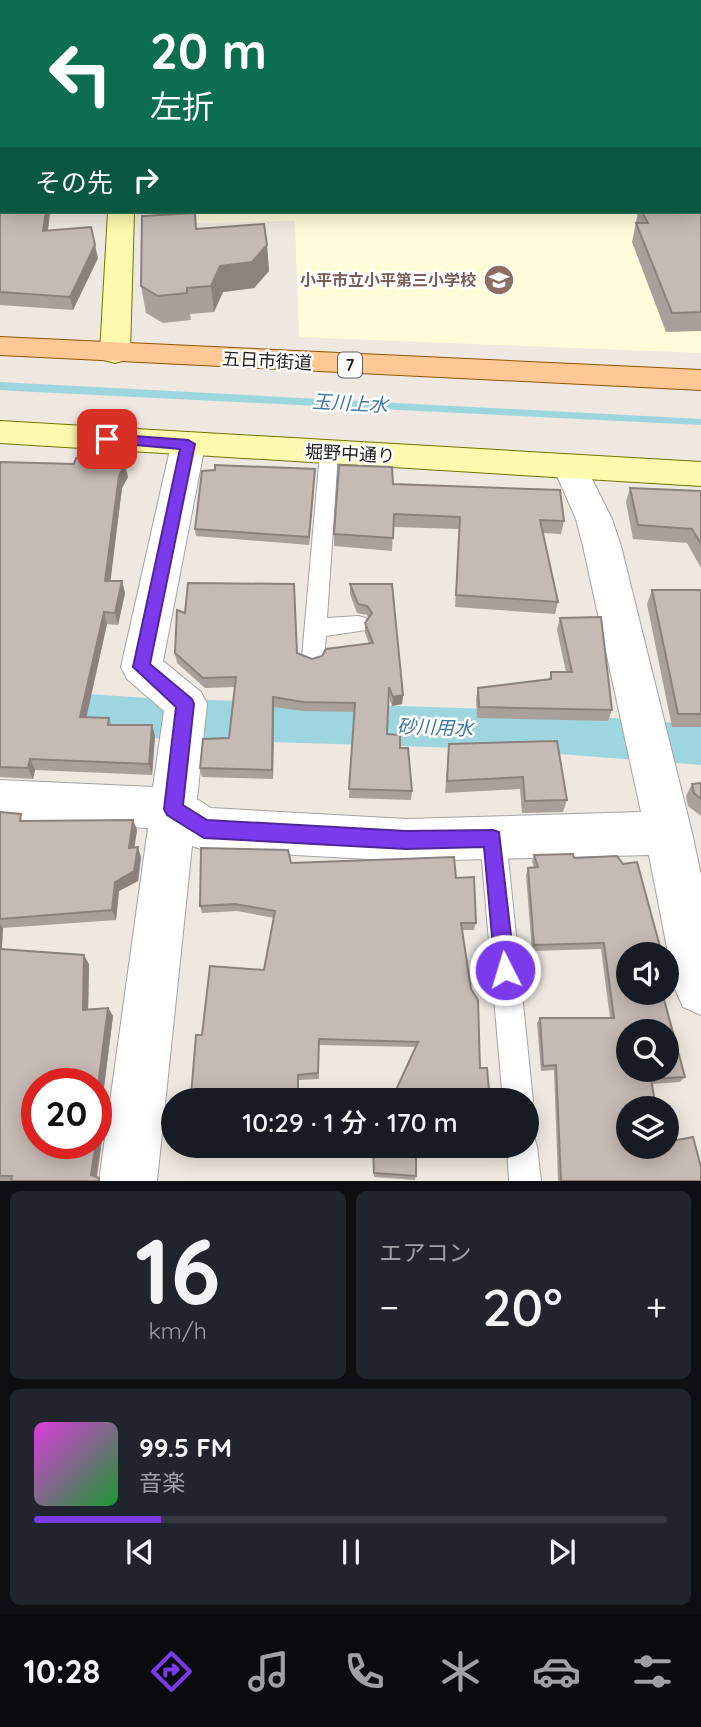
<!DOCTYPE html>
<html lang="ja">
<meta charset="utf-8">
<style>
:root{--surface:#171b24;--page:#20242c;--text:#f1f3f6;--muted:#9ea1a6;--line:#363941;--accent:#7c3aed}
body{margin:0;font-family:Quicksand,"Noto Sans JP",sans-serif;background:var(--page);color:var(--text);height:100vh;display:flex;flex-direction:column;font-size:26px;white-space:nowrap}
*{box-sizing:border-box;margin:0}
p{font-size:23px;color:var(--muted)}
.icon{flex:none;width:38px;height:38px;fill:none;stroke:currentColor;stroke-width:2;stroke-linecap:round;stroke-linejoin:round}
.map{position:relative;height:1181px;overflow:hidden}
.sheet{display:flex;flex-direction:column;gap:10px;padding:10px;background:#0d0f14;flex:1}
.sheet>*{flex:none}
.top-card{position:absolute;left:0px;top:0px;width:702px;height:214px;box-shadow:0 4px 18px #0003;background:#0b6e4f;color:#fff;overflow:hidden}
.fabs{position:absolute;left:616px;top:942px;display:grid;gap:14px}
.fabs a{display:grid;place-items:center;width:63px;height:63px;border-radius:50%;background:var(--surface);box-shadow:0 4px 18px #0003;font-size:35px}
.speed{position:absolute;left:21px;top:1068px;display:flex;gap:14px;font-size:35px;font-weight:700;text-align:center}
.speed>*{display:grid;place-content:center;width:91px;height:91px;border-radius:50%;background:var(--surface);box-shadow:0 4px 18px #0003;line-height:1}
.speed .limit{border:10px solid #d22;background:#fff;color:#111}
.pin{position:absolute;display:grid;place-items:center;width:60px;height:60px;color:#fff;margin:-30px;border-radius:14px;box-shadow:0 4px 10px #0006}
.me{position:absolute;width:77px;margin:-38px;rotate:355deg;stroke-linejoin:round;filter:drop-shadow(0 0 5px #0008)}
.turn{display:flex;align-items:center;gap:24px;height:147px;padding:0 35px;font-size:32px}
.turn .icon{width:91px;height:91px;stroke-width:2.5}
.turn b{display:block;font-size:49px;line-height:60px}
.then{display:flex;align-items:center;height:66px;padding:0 35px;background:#0003;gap:14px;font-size:26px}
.big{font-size:52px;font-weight:600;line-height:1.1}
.sheet .tile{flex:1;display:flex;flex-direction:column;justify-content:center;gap:10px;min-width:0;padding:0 24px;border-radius:10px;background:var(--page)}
.sheet .dial{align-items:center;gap:0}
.dial b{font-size:91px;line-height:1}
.song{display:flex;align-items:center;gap:21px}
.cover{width:84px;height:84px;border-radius:10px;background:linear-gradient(135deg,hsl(300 70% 55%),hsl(130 70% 35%))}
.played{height:7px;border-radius:4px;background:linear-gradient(90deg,var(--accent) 20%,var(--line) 20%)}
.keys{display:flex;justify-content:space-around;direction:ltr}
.heat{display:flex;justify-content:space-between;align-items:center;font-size:38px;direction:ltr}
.sheet .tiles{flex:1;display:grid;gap:10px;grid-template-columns:1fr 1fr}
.tile:last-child{grid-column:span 2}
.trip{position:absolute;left:161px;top:1088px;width:378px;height:70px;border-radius:35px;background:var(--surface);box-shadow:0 4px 18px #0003;font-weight:600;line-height:70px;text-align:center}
.tabs{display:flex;height:112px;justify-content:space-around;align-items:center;background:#090b0e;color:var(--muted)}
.tabs .icon{width:49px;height:49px}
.tabs .on{color:var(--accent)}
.tabs b{font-size:32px;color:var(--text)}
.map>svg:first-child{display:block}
.education{fill:#fffcd9}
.water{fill:#9ed6df}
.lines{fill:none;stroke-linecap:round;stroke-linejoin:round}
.canal{fill:#9ed6df;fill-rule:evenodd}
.lane-casing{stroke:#a3a3a3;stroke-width:2}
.street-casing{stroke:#a3a3a3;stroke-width:2}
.secondary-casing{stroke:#737600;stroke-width:2}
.primary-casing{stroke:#945600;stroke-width:2}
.lane{fill:#fff;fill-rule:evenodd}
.street{fill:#fff;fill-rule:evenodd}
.secondary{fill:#fdfaaf;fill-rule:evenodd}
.primary{fill:#ffc895;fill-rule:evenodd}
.wall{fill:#aaa09b}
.shaded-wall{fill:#8b827e}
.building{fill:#c6bab4;stroke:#8b827e;stroke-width:2;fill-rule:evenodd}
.route{fill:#7c3aed;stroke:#51269a;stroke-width:2}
.labels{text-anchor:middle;stroke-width:5;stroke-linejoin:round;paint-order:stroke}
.far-education-label{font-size:16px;font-weight:bold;fill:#785e54;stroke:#fff;text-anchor:end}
.shield{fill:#fff;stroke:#606060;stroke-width:2}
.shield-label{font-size:16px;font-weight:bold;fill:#1c1c1c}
.street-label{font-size:18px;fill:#1c1c1c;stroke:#fff}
.water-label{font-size:19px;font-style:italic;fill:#3e78a1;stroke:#fff}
</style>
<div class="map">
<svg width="701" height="1181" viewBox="0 0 701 1181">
<rect width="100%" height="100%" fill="#eee8e0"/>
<path class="education" d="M 701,201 L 701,353 L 299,337 L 295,221 L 146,224 L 147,212 L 700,212 Z"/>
<path class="water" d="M 0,382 L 701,419 L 701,425 L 15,391 L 0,390 Z"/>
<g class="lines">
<g class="canal">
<path d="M 181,0 L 205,0 L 179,2 Z"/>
<path d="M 0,90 L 2,90 L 0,105 Z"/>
<path d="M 0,688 L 147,698 L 494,709 L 701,725 L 701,765 L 494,749 L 147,738 L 0,726 Z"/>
</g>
<g class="lane-casing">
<g id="lane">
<path d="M 329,447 L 336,449 L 338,453 L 327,618 L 358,616 L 366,618 L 369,624 L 366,630 L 326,636 L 324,657 L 321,663 L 313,666 L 305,663 L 302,657 L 320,453 L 322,449 Z"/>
<path d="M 493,826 L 502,830 L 506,838 L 533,1101 L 527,1112 L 527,1101 L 503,1101 L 480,838 L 484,830 Z"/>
<path d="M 527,1133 L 533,1135 L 537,1146 L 541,1181 L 509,1181 L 507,1146 L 527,1146 Z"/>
</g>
</g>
<g class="street-casing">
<path id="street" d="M 188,434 L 200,437 L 205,445 L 163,661 L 201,692 L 207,704 L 197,799 L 211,808 L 406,819 L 641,812 L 583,546 L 576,519 L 553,467 L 558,459 L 570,455 L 582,459 L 612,519 L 621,546 L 692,833 L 701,875 L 701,1015 L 683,1007 L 675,989 L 649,855 L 406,861 L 204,850 L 192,846 L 157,1181 L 99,1181 L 148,828 L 0,820 L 0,780 L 153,787 L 164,711 L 127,679 L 121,667 L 171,445 L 176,437 Z"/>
</g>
<g class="secondary-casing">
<g id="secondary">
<rect x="121" y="0" width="20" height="2"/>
<path d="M 108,212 L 134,212 L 130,353 L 126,360 L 115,363 L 104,360 L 100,353 Z"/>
<path d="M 0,421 L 701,462 L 701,486 L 0,443 Z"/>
</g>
</g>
<g class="primary-casing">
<path id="primary" d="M 0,337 L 701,370 L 701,390 L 0,355 Z"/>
</g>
<use href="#lane" class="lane"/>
<use href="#street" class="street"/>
<use href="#secondary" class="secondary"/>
<use href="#primary" class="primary"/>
</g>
<g class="wall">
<path d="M 378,0 L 701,0 L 701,43 L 700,43 L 700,2 L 378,2 Z"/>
<path d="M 700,113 L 701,113 L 701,164 L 700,162 Z"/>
<path d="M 701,204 L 701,331 L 666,332 L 632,242 L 638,212 L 700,212 Z"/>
<path d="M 50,212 L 48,231 L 98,258 L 73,310 L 0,305 L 0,214 Z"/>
<path d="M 197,229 L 267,245 L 269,271 L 254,288 L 223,292 L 214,312 L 190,314 L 191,320 L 163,323 L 146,313 L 141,286 Z"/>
<path d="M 0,462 L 128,477 L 122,488 L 110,581 L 122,581 L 125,593 L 118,625 L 107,624 L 86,717 L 109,718 L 112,725 L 152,725 L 155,736 L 152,775 L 35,770 L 33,779 L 0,777 Z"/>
<path d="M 315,469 L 309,545 L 196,536 L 195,529 Z"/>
<path d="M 393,484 L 564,521 L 561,534 L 543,533 L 558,602 L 555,614 L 455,607 L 459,529 L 393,527 L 392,551 L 334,546 L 334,534 Z"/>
<path d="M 630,488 L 701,491 L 701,568 L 687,543 L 633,539 L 626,502 Z"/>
<path d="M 350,584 L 392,584 L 403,695 L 402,704 L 392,706 L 389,697 L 387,734 L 400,748 L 412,791 L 411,800 L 349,798 L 354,712 L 303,711 L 274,707 L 273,779 L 202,777 L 200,768 L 229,738 L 235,687 L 205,688 L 177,663 L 175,653 L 297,653 L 312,659 L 369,643 L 365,633 L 365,623 L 368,618 L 367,615 L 357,613 L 350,594 Z"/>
<path d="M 652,590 L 701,590 L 701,727 L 672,727 L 647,604 Z"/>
<path d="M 560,618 L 612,710 L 608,721 L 477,718 L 476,699 L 478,688 L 549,680 L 551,672 L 566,672 L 557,630 Z"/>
<path d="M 557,741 L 567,800 L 563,812 L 522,813 L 520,789 L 445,793 L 449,744 Z"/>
<path d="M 701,783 L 701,816 L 688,806 L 686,796 L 692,784 Z"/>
<path d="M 0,812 L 25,821 L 133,820 L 137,830 L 134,847 L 141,857 L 138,881 L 119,891 L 116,920 L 3,928 L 2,950 L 89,964 L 88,1010 L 108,1008 L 113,1016 L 100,1119 L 104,1125 L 97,1177 L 101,1181 L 0,1181 Z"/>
<path d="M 534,855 L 574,858 L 628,954 L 685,1077 L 680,1082 L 652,1084 L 628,1108 L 701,1181 L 558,1181 L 554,1070 L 541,1071 L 537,1023 L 540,1018 L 610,1018 L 601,949 L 532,951 L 526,875 L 528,868 L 534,867 L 532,862 Z"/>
<path d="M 291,863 L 456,878 L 476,923 L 474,930 L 462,930 L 480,1068 L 490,1101 L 416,1047 L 319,1045 L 319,1079 L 299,1080 L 299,1098 L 192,1101 L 191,1096 L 202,1035 L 264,970 L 274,918 L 237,911 L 202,913 L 200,906 Z"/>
<path d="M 373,1146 L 416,1176 L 415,1180 L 374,1177 Z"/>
</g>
<g class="shaded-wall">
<path d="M 46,212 L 50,212 L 46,244 L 43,231 Z"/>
<path d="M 95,245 L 98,258 L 73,310 L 70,297 Z"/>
<path d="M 267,245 L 269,271 L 254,288 L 223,292 L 214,312 L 211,286 L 220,266 Z"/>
<path d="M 125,464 L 128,477 L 122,488 L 109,593 L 105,581 L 119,476 Z"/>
<path d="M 315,469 L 315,476 L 309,545 L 309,537 Z"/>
<path d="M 122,581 L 125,593 L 118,625 L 115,613 Z"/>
<path d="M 104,612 L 107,624 L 84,728 L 80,717 Z"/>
<path d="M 403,695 L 402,704 L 392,706 L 393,697 Z"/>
<path d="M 273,697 L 274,707 L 273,779 L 272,770 Z"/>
<path d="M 152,725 L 155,736 L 152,775 L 149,764 Z"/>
<path d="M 30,759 L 35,770 L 33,779 L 28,768 Z"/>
<path d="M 133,820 L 137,830 L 133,858 L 129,848 Z"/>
<path d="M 138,847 L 141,857 L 138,881 L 119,891 L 116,920 L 112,910 L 115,882 Z"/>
<path d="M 0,924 L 3,928 L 1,958 L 0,956 Z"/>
<path d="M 84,955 L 89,964 L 88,1018 L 83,1010 Z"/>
<path d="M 108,1008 L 113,1016 L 100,1119 L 104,1125 L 96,1181 L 91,1175 L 96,1143 L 96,1101 Z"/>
</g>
<g class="building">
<path d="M 601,0 L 701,0 L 701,31 L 700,31 L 700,2 L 602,2 Z"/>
<path d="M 700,113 L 701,113 L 701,139 L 700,138 Z"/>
<path d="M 700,204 L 701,204 L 701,312 L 672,313 L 636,223 L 648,223 L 642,212 L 700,212 Z"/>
<path d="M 2,211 L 46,212 L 43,231 L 91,227 L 95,245 L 70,297 L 0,292 L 0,214 Z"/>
<path d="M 195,213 L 196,229 L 264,224 L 267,245 L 252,262 L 220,266 L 211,286 L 187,288 L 187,293 L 158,296 L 141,286 L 142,216 Z"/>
<path d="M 76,458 L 125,464 L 119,476 L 105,581 L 122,581 L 115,613 L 104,612 L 80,717 L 109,718 L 108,725 L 152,725 L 149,764 L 30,759 L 28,768 L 0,767 L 0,462 L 74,464 Z"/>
<path d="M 215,465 L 315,469 L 309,537 L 195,529 L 202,471 L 215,470 Z"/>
<path d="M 339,465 L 392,467 L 393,484 L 560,490 L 564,521 L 540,520 L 558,602 L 456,595 L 460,517 L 394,514 L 393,538 L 334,534 Z"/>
<path d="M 630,488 L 701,491 L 701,544 L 692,529 L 638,525 Z"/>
<path d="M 188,583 L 294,584 L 297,653 L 312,659 L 322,656 L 326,649 L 373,643 L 365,623 L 372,613 L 367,606 L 358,604 L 350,584 L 392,584 L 403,695 L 393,697 L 389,687 L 387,734 L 400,735 L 400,748 L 408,748 L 412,791 L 349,789 L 355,703 L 303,702 L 273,697 L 272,770 L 200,768 L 203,739 L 229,738 L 236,677 L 203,678 L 175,653 L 177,610 L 185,613 Z"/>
<path d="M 652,590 L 701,590 L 701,714 L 678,714 Z"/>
<path d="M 601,617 L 612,710 L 479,707 L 478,688 L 551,679 L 551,672 L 572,672 L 560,618 Z"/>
<path d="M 557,741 L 567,800 L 525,801 L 523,777 L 447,781 L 449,744 Z"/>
<path d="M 701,783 L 701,799 L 694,793 L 692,784 Z"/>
<path d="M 0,812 L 21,814 L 20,821 L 133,820 L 129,848 L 138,847 L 134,871 L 115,882 L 112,910 L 0,919 Z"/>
<path d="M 201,848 L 288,850 L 291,863 L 454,857 L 456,878 L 474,877 L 476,923 L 461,923 L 471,989 L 478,1000 L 480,1068 L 487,1068 L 490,1101 L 391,1101 L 418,1042 L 319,1039 L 318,1073 L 298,1075 L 298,1093 L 191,1096 L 196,1035 L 202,1035 L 210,966 L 264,970 L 275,911 L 235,904 L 200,906 Z"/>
<path d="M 573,854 L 574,858 L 617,856 L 623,864 L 637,862 L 662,954 L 628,954 L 628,992 L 662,992 L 685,1077 L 651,1079 L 656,1108 L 628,1108 L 628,1146 L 667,1146 L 667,1142 L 693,1137 L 701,1167 L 701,1181 L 561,1181 L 556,1065 L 543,1066 L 540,1018 L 614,1018 L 604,943 L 534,945 L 528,868 L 538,867 L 534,855 ZM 628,1031 L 667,1031 L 667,1069 L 628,1069 Z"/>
<path d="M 0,949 L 84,955 L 83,1010 L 108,1008 L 96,1101 L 96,1083 L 37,1083 L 37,1143 L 96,1143 L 91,1175 L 99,1178 L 99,1181 L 11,1181 L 12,1176 L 0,1176 Z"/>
<path d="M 96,1118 L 99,1118 L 96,1139 Z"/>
<path d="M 373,1146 L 416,1146 L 416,1176 L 374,1173 Z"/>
</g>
<path class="route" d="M 107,434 L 188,440 L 195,444 L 150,664 L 192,699 L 194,704 L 183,805 L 207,820 L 406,831 L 493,830 L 499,832 L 515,970 L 512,977 L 505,980 L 498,977 L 495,970 L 484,847 L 406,849 L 204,838 L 167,815 L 164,809 L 176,707 L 133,667 L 180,449 L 102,442 L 100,439 Z"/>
<defs>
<g id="school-disc" transform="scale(1.575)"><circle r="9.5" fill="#8d6e63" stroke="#fff"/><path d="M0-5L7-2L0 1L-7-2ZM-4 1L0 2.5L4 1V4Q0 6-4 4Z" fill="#fff"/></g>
</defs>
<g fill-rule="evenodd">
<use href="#school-disc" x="499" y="280"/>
</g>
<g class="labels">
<g class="far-education-label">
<text x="476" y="286">小平市立小平第三小学校</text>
</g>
<rect class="shield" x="338" y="352.5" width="24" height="25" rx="5"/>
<g class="shield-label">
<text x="350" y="371">7</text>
</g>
<g class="street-label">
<text transform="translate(267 361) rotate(3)" y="6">五日市街道</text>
<text transform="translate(350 454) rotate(3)" y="6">堀野中通り</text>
</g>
<g class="water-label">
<text transform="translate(350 403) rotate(3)" y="7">玉川上水</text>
<text transform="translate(435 727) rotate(2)" y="7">砂川用水</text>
</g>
</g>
</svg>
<div class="fabs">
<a><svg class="icon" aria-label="sound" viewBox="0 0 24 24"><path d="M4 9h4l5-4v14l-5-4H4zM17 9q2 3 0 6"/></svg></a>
<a><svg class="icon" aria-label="search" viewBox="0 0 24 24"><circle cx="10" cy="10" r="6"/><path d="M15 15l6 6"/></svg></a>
<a><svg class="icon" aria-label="layers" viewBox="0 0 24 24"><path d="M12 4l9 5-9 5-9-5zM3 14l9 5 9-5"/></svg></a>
</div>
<div class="speed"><div class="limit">20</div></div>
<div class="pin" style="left:107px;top:439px;background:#d93025"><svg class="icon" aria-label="arrive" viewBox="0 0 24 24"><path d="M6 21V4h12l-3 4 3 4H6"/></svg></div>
<svg class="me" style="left:505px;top:970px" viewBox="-20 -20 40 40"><circle r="17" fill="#7c3aed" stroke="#fff" stroke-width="3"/><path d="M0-11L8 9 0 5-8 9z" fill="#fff"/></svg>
<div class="trip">10:29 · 1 分 · 170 m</div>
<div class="top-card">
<div class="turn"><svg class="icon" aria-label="left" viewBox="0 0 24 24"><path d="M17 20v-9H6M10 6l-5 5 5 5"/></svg><div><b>20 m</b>左折</div></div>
<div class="then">その先<svg class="icon" aria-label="right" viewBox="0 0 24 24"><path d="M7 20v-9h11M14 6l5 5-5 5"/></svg></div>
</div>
</div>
<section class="sheet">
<div class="tiles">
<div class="tile dial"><b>16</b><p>km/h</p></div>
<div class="tile"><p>エアコン</p>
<div class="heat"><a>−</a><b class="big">20°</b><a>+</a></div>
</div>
<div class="tile">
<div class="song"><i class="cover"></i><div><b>99.5 FM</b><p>音楽</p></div></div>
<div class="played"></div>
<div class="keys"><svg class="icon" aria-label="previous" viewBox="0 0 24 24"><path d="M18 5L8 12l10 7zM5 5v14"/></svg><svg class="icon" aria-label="pause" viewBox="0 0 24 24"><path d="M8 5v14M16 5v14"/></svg><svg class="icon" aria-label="next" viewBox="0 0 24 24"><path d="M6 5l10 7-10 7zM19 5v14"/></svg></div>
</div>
</div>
</section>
<nav class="tabs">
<b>10:28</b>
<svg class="icon on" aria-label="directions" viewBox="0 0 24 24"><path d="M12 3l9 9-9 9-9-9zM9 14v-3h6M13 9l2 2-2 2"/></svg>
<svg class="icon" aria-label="music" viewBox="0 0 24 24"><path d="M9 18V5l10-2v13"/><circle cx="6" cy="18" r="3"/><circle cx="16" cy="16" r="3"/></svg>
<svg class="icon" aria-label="phone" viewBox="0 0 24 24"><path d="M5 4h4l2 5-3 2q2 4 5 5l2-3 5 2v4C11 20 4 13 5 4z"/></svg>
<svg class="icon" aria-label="climate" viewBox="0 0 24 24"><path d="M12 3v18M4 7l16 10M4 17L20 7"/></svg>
<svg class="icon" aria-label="car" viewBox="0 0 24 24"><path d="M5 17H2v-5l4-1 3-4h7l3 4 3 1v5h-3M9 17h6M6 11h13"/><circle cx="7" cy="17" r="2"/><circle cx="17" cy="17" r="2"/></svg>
<svg class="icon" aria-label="filters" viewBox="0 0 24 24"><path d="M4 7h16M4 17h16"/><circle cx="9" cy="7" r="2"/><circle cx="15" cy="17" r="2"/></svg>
</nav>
